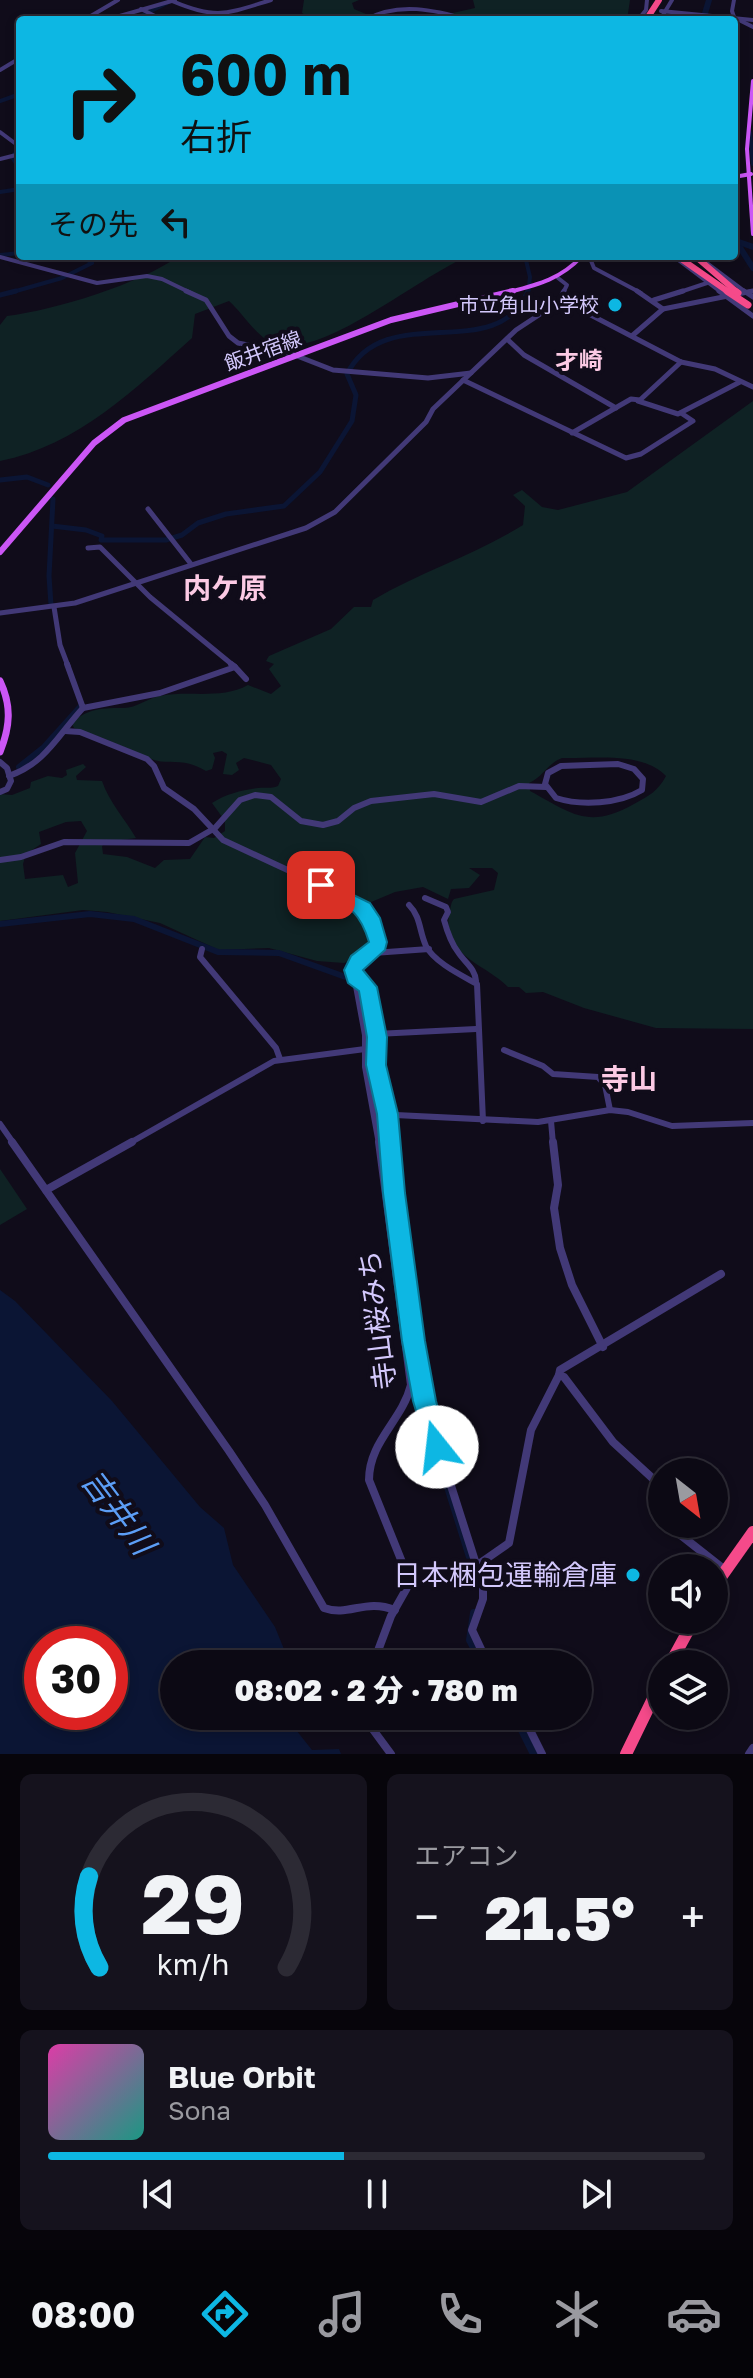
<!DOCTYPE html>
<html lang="ja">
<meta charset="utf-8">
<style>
:root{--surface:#0c0914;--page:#15121d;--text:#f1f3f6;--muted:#9a9aa0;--line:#2c2a34;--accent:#0db7e3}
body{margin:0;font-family:"Golos Text","Noto Sans JP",sans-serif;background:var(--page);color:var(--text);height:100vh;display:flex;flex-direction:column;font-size:30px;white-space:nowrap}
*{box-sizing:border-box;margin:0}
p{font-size:26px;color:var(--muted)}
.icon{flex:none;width:44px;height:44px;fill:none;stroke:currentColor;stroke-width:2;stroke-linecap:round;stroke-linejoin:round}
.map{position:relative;height:1754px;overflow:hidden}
.sheet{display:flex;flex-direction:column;gap:20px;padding:20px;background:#07050b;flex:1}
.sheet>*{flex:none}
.hud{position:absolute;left:16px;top:16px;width:722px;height:244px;border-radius:8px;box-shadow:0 4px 12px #0003,0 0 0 2px var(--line);background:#0db7e3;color:#111;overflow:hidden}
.needle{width:52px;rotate:149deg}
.buttons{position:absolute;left:648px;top:1458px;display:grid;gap:16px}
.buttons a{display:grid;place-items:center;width:80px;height:80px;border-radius:50%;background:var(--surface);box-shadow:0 4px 12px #0003,0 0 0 2px var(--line);font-size:40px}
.speed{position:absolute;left:24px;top:1626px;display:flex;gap:16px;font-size:40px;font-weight:700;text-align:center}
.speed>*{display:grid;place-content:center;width:104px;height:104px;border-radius:50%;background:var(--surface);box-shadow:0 4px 12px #0003,0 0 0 2px var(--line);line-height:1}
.speed .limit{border:12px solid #d22;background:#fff;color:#111}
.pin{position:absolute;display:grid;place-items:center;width:68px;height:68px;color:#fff;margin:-34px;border-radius:16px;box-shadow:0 4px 12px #0006}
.me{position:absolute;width:88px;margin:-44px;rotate:344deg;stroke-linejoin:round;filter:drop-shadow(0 0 6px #0008)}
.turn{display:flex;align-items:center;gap:28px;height:168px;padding:0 32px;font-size:36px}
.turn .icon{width:104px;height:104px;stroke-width:2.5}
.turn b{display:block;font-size:56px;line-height:68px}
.then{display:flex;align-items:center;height:76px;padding:0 32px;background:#0003;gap:16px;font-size:30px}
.big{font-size:60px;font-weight:800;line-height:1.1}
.sheet .tile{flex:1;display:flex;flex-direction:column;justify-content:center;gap:12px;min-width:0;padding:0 28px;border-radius:12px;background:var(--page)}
.sheet .dial{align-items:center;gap:0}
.dial svg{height:208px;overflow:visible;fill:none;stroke:var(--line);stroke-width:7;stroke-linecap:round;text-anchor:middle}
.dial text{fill:var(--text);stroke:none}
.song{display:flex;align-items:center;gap:24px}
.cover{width:96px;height:96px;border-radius:12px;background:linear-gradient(135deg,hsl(320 70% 55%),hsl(170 70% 35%))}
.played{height:8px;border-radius:4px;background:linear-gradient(90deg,var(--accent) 45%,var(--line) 45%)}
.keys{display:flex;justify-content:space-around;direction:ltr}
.heat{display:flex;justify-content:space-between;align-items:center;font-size:44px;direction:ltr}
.sheet .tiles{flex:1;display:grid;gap:20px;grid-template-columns:1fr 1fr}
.tile:last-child{grid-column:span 2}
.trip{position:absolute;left:160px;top:1650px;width:432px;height:80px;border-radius:40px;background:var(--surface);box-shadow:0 4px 12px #0003,0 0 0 2px var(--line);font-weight:800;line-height:80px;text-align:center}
.dock{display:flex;height:128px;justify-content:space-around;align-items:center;background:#050408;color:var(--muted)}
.dock .icon{width:56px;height:56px}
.dock .current{color:var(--accent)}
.dock b{font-size:36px;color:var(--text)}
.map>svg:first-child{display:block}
.green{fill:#0f2224;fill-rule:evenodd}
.water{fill:#0b1534;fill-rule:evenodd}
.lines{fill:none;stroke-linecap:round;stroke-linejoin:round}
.canal-far3{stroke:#0b1534;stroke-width:4}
.canal-far2{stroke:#0b1534;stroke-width:5}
.canal-far1{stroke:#0b1534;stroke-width:6}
.canal{stroke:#0b1534;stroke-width:8}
.river{stroke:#0b1534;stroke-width:6}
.minor-far3{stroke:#423977;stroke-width:4}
.minor-far2{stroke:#423977;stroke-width:5}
.minor-far1{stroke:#423977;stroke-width:6}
.minor{stroke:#423977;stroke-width:8}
.major-far2{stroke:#cb56f5;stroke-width:4}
.major-far1{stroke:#cb56f5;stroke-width:6}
.major{stroke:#cb56f5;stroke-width:7}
.highway-far1{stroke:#f54a8a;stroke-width:6}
.highway{stroke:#f54a8a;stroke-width:12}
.highway-bridge-far1{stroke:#f54a8a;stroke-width:6}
.highway-bridge{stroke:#f54a8a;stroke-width:7}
.route{fill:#0db7e3;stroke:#087794;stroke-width:2}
.poi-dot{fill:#0db7e3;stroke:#100c1a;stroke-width:3}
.labels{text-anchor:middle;stroke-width:8;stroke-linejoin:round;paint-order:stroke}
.far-poi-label{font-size:20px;fill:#d3c8fc;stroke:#100c1a;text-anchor:end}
.far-street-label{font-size:20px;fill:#d3c8fc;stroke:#100c1a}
.far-quarter-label{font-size:24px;font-weight:bold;fill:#fccae4;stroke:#100c1a}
.quarter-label{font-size:28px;font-weight:bold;fill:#fccae4;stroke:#100c1a}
.near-street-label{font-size:28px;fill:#d3c8fc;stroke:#100c1a}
.near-poi-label{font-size:28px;fill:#d3c8fc;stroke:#100c1a;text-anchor:end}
.near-water-label{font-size:32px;font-style:italic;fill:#5c9ef6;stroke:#100c1a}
</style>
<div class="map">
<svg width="753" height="1754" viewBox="0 0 753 1754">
<rect width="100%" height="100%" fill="#100c1a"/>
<g class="green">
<path d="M 304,0 L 359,0 L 352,3 L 354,9 L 378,19 L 435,17 L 475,8 L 473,0 L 630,0 L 627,20 L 314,20 L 302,13 Z"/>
<path d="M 179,256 L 469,256 C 421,275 329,354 280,345 C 259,342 244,314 229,301 L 195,314 L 192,338 C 136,388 77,446 0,461 L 0,325 L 7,316 C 55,310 140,284 179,256 Z"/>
<path d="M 753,401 L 753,1029 L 656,1028 L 584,1008 L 543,992 L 526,993 L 519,987 L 508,987 C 484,963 439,955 450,910 C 451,906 451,902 454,899 L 494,890 L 498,873 L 492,868 L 469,868 L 480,875 L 469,888 L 451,889 L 448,899 L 423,887 L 395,892 L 357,908 L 369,931 L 371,946 L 366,954 L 344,963 L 317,961 L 269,948 L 219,950 L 160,923 L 107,912 L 83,910 L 0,921 L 0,794 L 12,795 L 30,788 L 31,782 L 48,776 L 62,778 L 67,775 L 66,770 L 83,764 L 86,767 L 76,776 L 77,780 L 102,781 C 109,802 125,819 136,838 L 107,842 L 102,846 L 103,854 L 127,857 L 155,868 L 164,860 L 190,859 L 205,837 L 214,838 L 225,831 L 225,821 L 212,803 C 226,794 242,790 258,788 C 267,787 270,789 278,786 L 281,779 L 271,765 L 244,758 L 236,763 L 239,770 L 232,775 L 223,774 L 227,754 L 222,751 L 213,753 L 215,758 L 212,769 L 206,771 C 181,756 169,766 151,759 C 125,747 102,737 74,728 L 72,724 C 85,708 105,708 124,708 C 136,708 148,698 160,696 C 189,690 221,700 248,685 L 271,694 L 281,686 L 269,669 L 274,664 L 266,661 L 269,656 L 331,629 L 354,607 L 371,607 L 373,600 C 422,571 475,555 523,525 L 525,506 L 513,495 L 522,490 L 542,507 L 558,510 L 627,492 ZM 562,758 C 594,759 642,751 666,776 C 658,791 649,796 634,804 C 588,830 571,813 530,791 L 529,783 C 543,777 548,763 562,758 ZM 81,821 L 87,831 L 75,853 L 78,883 L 68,887 L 63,875 L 25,879 L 23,864 L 26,854 L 41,844 L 39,832 L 66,822 Z"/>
<path d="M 0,1169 L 27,1209 L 0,1225 Z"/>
</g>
<path class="water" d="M 0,1290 L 15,1301 L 112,1401 L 200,1507 L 224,1528 L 233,1565 L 275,1627 L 290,1664 L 174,1664 L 174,1716 L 285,1716 L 312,1750 L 339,1749 L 341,1754 L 0,1754 ZM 42,1644 L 110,1644 L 110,1712 L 42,1712 Z"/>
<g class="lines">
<g class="canal-far3">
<path d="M 133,20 L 169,2"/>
<path d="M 686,20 L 684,15 L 704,18"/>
<path d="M 0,101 L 20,94"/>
<path d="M 750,133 L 753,164"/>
<path d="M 20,147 L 12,157 L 20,170"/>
<path d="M 0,192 L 20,189"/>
<path d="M 0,255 L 20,253"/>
<path d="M 525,256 L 530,277 L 528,293"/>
<path d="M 9,293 L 62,278 L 92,263 L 82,256"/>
</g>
<g class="canal-far2">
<path d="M 0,295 L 16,291"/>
<path d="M 0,480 L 27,477 L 48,485"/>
<path d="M 52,526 L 86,530 L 102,536 L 101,540 L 166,540 L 182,535 L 198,523 L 226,514 L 284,506 L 320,472 L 352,421 L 356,395 L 347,374 C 386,298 497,367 528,291"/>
<path d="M 51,605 L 49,576 L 53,499"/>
</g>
<g class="canal-far1">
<path d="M 19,767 L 44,747 L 80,707"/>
<path d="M 0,924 L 90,914 L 134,919 L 218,952 L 279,953 L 351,979"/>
<path d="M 359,983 L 363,985 L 373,1036 L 373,1067 L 386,1144"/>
</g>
<g class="canal">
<path d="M 386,1142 L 387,1148"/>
<path d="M 397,1242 L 417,1378"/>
<path d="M 422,1404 L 475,1573"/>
<path d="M 474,1613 L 470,1640 L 483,1664"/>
<path d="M 515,1716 L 534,1754"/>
</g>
<g class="river">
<path d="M 703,20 L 709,0"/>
<path d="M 734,238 L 753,268"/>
<path d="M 736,241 L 753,247"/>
</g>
<g class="minor-far3">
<path d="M 734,0 L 732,11 L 735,20"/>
<path d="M 172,1 C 217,20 226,14 271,0"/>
<path d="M 141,9 L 159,18"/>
<path d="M 661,11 L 753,20"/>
<path d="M 84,20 L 118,0"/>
<path d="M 106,20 L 175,0"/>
<path d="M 365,20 C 398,1 435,10 470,20"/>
<path d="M 638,20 L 646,10 L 647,0"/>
<path d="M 660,20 L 672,0"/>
<path d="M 739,20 L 753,27"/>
<path d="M 0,70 L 20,58"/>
<path d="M 0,132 L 20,147"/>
<path d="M 0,159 L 20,154"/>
<path d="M 589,256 L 594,268 L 641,293"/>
<path d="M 673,256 L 722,293"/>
<path d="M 0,257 L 97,283 L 147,276 L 162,279 L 191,293"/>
<path d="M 707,263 L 747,293"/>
<path d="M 558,278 L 567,285 L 563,293"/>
<path d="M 677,293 L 707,283"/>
<path d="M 742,293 L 753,291"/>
</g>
<g class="minor-far2">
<path d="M 186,291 L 206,300 L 229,336 L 238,343 L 292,354 L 333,370 L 428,378 L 471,373"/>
<path d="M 637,291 L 663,309"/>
<path d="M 719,291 L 753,316"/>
<path d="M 744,291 L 753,297"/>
<path d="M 560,299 L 681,362 L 715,369 L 753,387"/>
<path d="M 654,300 L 683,291"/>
<path d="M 633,335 L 663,309 L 753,291"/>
<path d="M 507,339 L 524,355 L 616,408"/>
<path d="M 463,380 L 626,458 L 641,454 L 693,421 L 681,413"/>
<path d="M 638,401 L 678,414 L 740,382"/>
<path d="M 572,433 L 631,399 L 640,400 L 681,362"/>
<path d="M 148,509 L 191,564"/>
<path d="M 88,548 L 100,547 L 150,597 L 234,666"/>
<path d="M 54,607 L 60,645 L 68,666"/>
<path d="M 0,613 L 75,603 L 306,528 L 335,512 L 426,422 L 433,409 L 516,330 L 557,303 L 564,291"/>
</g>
<g class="minor-far1">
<path d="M 67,664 L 83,708 L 160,693 L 235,667 L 231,664"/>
<path d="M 235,667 L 246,679"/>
<path d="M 65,731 L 80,732 L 147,759 L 154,766 L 164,788 L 194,809 L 223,840 L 350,899 C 368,911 375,925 378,946 L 353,970 L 365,1035 L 365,1067 L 379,1144"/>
<path d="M 0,762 L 7,768 L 11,781 L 7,789 L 0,792"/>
<path d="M 618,764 L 634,769 L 643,779 L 642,790 C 619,804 581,806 556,798 L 545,784 L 548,773 L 561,766 Z"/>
<path d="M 9,776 C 46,763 58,735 83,708"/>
<path d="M 0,860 L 21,857 L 64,842 L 189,843 L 215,828 L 240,800 L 255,795 L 271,797 L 301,821 L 323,825 L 338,821 L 354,808 L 371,801 L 434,794 L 481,802 L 519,786 L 546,787"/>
<path d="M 425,898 L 446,907 L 448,912 L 444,920 C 447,931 451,943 458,952 C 465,963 475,968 476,981"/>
<path d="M 409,905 C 421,917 419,931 426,946 C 434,962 461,975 477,984 L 483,1121"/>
<path d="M 202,949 L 200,957 L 276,1048 L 280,1059"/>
<path d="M 373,953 L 429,949"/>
<path d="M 355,978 L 367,987 L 377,1037 L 376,1065 L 388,1114 L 390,1144"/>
<path d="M 376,1034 L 476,1029"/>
<path d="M 504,1050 L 543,1066 L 553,1074 L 598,1077 L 605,1085 L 610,1110"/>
<path d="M 375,1114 L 538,1122 L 610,1110 L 628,1112 L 672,1126 L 753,1123"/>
<path d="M 551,1121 L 553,1144"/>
<path d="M 0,1124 L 14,1144"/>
<path d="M 128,1144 L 274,1061 L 365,1049"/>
</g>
<g class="minor">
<path d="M 12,1142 L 229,1451 L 265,1505 L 324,1608 C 349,1617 365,1598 395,1610"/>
<path d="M 390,1142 L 394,1193 L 424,1401 L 483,1586 L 483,1599 L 472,1630 L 488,1664"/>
<path d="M 553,1142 L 558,1185 L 554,1208 L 560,1248 L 572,1285 L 603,1347"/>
<path d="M 46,1190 L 132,1142"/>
<path d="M 559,1375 L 560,1370 L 721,1274"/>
<path d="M 677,1524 L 678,1533 L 725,1570"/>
<path d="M 476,1566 L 509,1543 L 531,1430 L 559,1375 L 564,1377 L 613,1442 L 662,1487"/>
<path d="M 373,1664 L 391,1616 L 408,1586 L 404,1567 L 369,1480 C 369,1441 402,1421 411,1385 L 379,1142"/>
<path d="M 363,1716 L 391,1754"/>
<path d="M 523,1716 L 542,1754"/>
<path d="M 749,1754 L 753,1748"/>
</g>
<g class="major-far2">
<path d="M 753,81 L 747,149 L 753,234"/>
<path d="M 734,177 L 751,174"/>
<path d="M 505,293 C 536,285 560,280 582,256"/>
</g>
<path class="major-far1" d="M 0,552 L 94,443 L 124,420 L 391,320 L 513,291"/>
<path class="major" d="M 0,681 C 12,706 10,727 0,752"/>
<path class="highway-far1" d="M 646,20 L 659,0"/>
<g class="highway">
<path d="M 714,1587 L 753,1532"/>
<path d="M 670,1664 L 694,1620"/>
<path d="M 626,1754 L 662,1680"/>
</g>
<g class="highway-bridge-far1">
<path d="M 677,256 L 730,293"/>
<path d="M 695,256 L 738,293"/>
</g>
<g class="highway-bridge">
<path d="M 727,291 L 748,305"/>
<path d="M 735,291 L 738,293"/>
</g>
</g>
<path class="route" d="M 321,879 L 370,903 L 380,918 L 387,942 L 385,950 L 363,970 L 377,987 L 387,1037 L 386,1065 L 398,1114 L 405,1193 L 425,1341 L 436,1401 L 449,1447 L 445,1455 L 437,1458 L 429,1455 L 413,1401 L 402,1341 L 383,1193 L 377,1114 L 366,1065 L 367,1037 L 359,991 L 348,983 L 344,970 L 351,956 L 369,942 C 358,906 346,907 314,890 L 312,885 Z"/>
<g class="poi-dot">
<circle cx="615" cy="305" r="8"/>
<circle cx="633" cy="1575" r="8"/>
</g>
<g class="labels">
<g class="far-poi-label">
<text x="599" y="312">市立角山小学校</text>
</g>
<g class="far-street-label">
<text transform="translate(263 351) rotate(-20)" y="7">飯井宿線</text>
</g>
<g class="far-quarter-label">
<text x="579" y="369">才崎</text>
</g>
<g class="quarter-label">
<text x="225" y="598">内ケ原</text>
<text x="629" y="1089">寺山</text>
</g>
<g class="near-street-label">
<text transform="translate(377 1320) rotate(-97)" y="10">寺山桜みち</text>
</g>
<g class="near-poi-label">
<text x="617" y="1585">日本梱包運輸倉庫</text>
</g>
<g class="near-water-label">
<text transform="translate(118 1512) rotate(53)" y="11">吉井川</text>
</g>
</g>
</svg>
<div class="buttons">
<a><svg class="needle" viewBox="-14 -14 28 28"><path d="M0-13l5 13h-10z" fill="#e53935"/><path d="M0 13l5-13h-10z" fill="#9a9aa0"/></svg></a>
<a><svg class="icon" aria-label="sound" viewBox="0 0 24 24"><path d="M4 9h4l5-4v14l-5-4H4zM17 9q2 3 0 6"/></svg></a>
<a><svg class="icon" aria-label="layers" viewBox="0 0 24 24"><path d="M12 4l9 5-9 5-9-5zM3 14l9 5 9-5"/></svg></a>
</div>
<div class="speed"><div class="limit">30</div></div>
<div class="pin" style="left:321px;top:885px;background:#d93025"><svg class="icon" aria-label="arrive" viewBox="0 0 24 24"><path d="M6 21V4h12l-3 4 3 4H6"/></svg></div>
<svg class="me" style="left:437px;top:1447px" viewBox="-20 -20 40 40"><circle r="19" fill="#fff"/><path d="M0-13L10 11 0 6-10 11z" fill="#0db7e3"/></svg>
<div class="trip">08:02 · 2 分 · 780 m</div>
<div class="hud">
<div class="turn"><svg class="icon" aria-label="right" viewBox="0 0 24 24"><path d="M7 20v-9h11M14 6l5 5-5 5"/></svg><div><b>600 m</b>右折</div></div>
<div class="then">その先<svg class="icon" aria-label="left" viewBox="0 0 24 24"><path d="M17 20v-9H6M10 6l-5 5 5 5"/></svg></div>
</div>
</div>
<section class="sheet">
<div class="tiles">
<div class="tile dial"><svg viewBox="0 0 100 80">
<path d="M14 69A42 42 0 1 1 86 69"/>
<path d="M14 69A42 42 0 0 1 10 34" stroke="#0db7e3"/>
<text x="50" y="56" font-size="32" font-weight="700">29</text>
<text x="50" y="72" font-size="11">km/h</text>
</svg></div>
<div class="tile"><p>エアコン</p>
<div class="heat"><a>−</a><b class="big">21.5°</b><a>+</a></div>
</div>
<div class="tile">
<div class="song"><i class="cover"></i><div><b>Blue Orbit</b><p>Sona</p></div></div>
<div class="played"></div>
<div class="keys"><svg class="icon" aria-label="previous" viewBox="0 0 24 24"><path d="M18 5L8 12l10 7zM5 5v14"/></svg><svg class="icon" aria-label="pause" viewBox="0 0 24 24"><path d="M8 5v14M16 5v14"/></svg><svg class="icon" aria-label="next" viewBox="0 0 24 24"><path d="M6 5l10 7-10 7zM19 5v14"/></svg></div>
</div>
</div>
</section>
<nav class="dock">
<b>08:00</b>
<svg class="icon current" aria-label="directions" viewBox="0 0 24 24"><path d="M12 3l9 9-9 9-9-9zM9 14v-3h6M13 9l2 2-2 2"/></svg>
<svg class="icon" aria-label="music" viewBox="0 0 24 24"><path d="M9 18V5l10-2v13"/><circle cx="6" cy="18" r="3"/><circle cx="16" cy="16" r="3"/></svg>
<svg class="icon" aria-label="phone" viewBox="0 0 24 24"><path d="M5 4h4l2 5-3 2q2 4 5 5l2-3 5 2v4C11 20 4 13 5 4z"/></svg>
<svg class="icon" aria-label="climate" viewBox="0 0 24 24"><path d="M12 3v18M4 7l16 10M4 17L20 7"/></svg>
<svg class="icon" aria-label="car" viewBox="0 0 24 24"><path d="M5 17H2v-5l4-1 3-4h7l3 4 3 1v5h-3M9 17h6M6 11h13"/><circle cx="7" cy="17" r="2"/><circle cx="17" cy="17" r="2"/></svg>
</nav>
